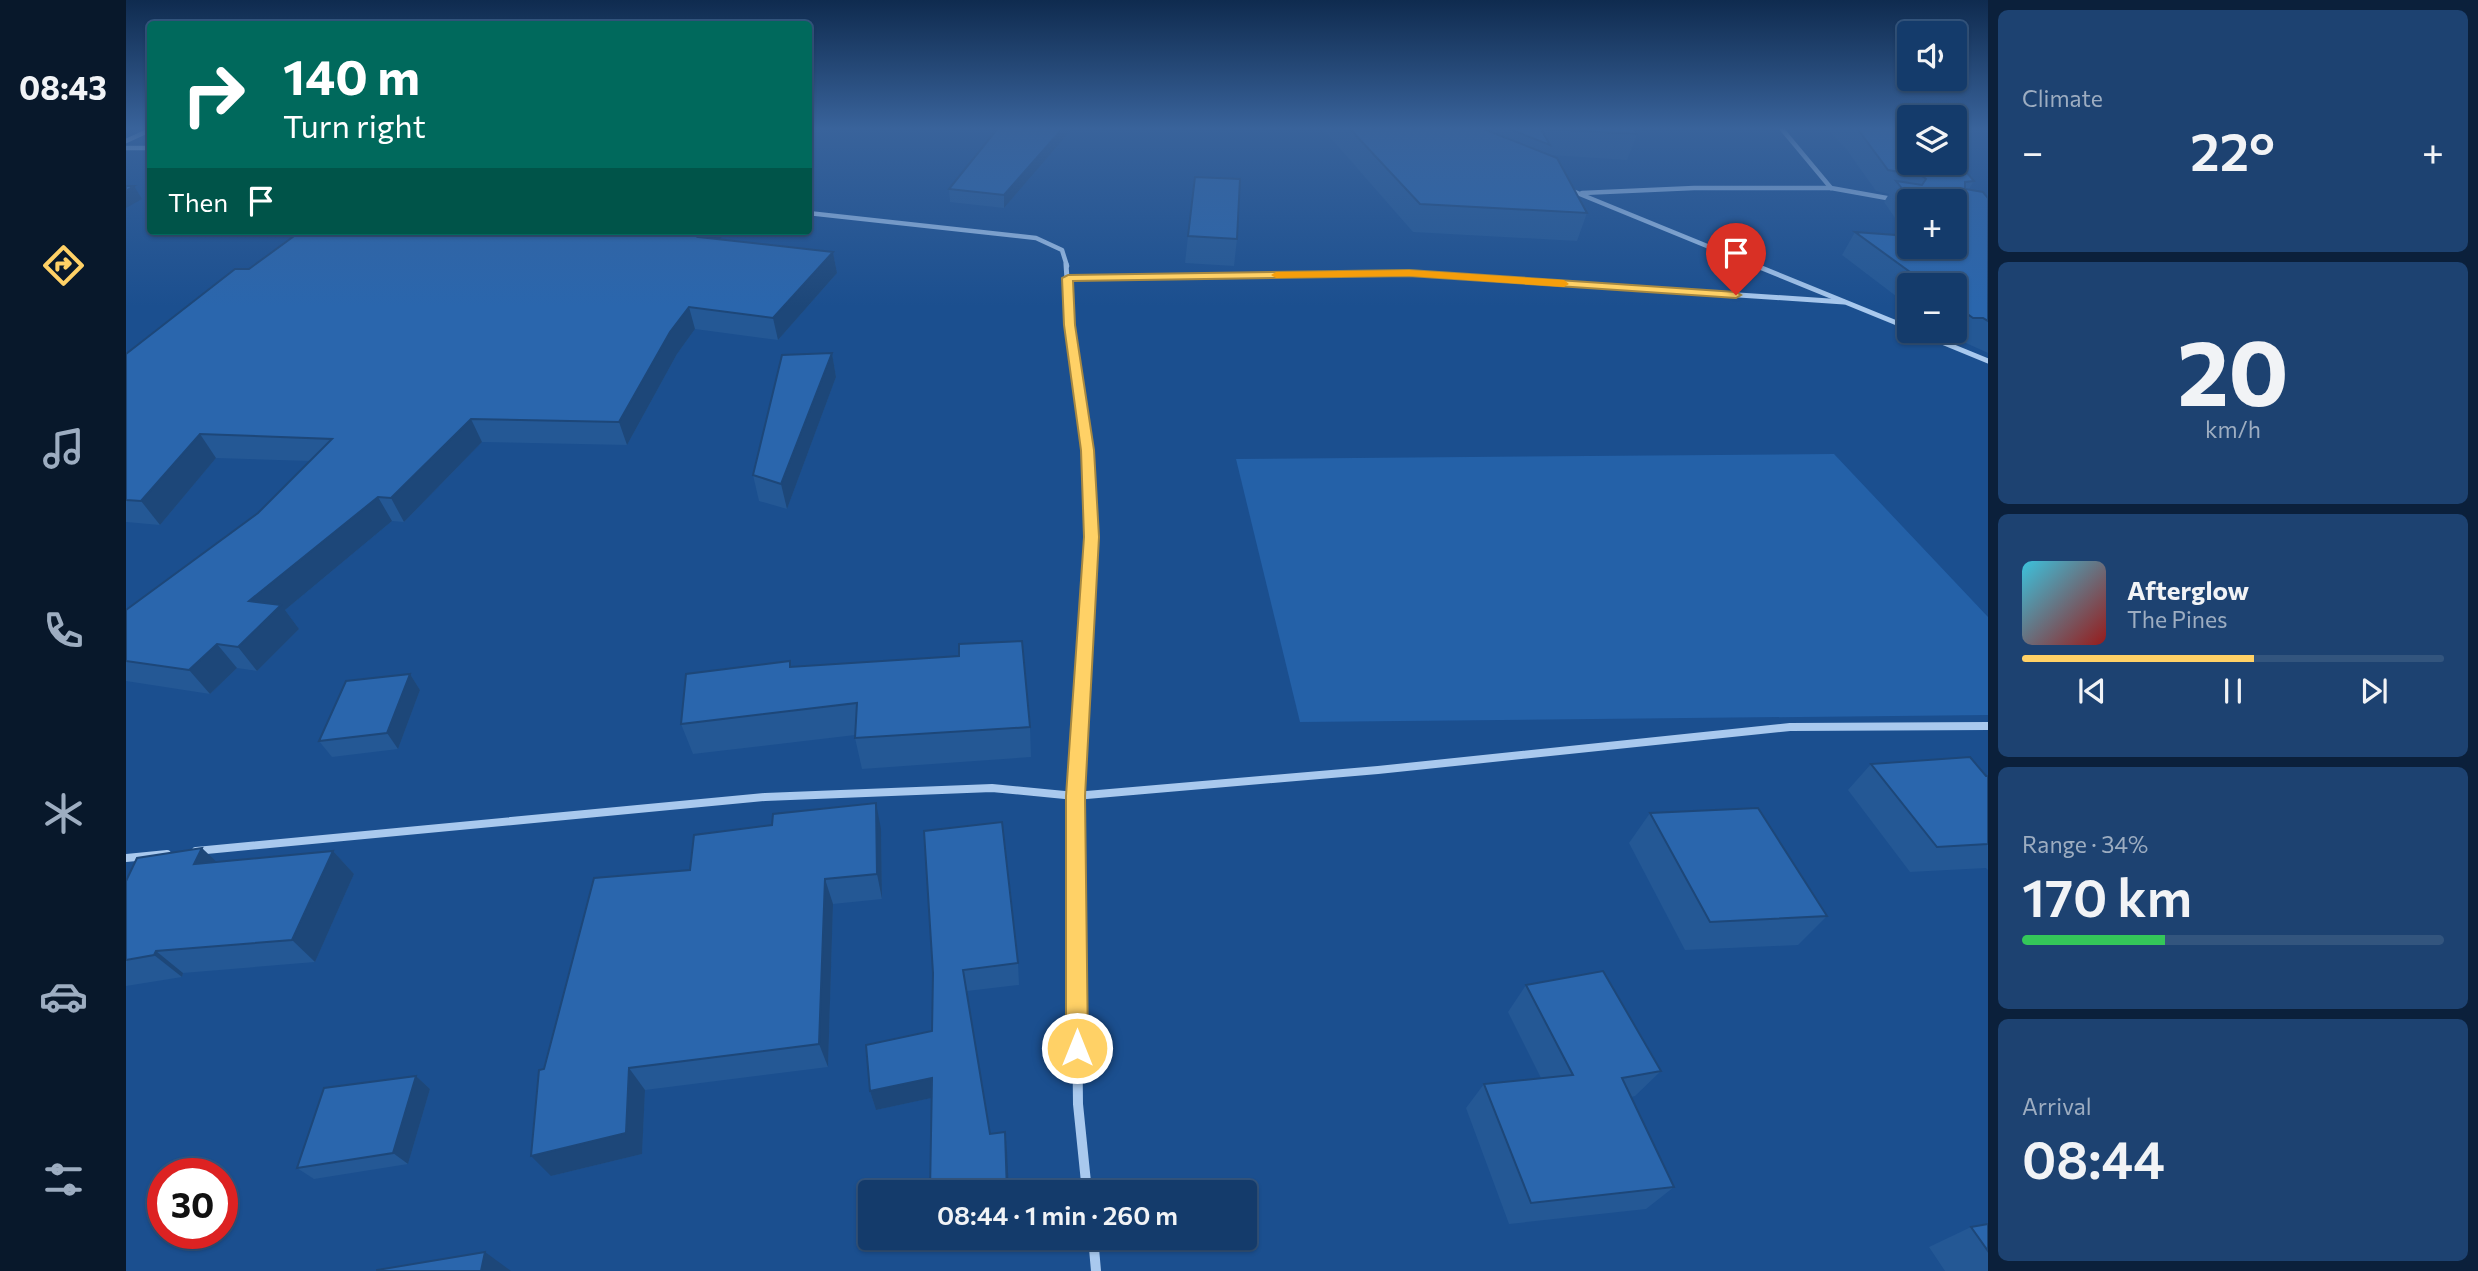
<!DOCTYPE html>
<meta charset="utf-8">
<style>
:root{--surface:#143b6b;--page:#1d4271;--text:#f1f3f6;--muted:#9dadc1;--line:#33557e;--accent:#ffd166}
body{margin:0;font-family:Commissioner,sans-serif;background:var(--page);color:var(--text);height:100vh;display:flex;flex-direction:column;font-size:26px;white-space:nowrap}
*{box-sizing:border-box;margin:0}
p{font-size:23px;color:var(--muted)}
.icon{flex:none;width:38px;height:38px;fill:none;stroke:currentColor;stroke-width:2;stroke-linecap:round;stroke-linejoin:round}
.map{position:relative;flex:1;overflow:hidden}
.side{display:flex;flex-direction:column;gap:10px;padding:10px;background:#0b203b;width:490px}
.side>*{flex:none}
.banner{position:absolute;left:21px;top:21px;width:665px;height:214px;border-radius:7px;box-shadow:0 2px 5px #0004,0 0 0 2px var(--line);background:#00695c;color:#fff;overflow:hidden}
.buttons{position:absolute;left:1771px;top:21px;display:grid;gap:14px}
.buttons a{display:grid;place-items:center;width:70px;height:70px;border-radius:7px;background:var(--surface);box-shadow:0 2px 5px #0004,0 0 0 2px var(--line);font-size:35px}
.speed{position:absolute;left:21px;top:1158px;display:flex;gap:14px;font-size:35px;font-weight:700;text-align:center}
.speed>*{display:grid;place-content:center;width:91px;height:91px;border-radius:50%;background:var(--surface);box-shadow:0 2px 5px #0004,0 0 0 2px var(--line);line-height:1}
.speed .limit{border:10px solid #d22;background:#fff;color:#111}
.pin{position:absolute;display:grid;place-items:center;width:60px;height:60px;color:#fff;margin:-72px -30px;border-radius:50% 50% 50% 0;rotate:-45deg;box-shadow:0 0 7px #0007}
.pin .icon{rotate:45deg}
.me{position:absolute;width:77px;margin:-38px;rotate:0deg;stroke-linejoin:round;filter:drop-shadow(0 0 5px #0008)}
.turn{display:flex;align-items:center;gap:24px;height:147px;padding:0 21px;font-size:32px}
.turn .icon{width:91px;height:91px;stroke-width:2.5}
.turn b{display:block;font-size:49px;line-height:60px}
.then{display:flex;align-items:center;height:66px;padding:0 21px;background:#0003;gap:14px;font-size:26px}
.big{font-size:52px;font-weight:600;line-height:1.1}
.side .widget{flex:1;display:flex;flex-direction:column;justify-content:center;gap:10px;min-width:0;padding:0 24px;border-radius:10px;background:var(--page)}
.side .dial{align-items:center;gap:0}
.dial b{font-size:91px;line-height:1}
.song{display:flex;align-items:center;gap:21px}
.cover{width:84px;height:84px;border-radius:10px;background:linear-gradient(135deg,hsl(190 70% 55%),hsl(0 70% 35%))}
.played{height:7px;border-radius:4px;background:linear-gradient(90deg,var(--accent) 55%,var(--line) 55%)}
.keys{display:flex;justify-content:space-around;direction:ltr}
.heat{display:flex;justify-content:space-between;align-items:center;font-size:38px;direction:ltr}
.charge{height:10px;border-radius:5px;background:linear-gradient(90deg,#34c759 34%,var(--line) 0)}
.trip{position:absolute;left:732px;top:1180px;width:399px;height:70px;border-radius:7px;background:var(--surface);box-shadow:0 2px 5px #0004,0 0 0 2px var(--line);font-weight:600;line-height:70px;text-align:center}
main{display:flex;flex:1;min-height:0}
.dock{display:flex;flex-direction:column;width:126px;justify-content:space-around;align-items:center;background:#08182b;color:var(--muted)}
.dock .icon{width:49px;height:49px}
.dock .active{color:var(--accent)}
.dock b{font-size:32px;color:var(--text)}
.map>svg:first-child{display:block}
.green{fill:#2461a8}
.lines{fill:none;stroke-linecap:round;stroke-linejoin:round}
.minor-far4{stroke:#a9c9ee;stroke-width:4.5}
.minor-far3{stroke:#a9c9ee;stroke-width:5}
.minor-far2{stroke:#a9c9ee;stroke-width:6}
.minor-far1{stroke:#a9c9ee;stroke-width:8}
.minor{stroke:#a9c9ee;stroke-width:10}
.wall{fill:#245895;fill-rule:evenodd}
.shaded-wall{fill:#1d4779}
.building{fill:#2a66ad;stroke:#1d4779;stroke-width:2}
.route{fill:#ffd166;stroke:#a68842;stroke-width:2}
.slow{fill:#f59e0b}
</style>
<main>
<nav class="dock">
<b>08:43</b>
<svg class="icon active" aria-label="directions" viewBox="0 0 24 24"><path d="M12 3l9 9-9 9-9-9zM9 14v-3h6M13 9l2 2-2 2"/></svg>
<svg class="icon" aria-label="music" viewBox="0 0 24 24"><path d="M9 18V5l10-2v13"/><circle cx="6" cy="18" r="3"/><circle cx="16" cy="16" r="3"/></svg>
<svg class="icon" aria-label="phone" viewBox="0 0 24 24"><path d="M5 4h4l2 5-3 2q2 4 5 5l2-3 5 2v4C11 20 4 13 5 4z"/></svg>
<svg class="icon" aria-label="climate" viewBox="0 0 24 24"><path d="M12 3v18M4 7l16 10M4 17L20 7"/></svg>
<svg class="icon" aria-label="car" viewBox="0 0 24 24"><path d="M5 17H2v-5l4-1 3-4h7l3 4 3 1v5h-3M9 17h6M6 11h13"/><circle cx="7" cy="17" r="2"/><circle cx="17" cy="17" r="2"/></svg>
<svg class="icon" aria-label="filters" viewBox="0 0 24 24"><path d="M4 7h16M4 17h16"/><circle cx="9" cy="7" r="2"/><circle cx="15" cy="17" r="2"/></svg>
</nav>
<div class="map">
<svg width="1862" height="1271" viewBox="0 0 1862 1271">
<rect width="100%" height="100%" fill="#1b4f8f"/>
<path class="green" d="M 1708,454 L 1862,617 L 1862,715 L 1174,722 L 1110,459 Z"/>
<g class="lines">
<g class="minor-far4">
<path d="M 1655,128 L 1705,188"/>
<path d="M 0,141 L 24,130"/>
<path d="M 0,148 L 24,148"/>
<path d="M 1444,190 L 1630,266"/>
<path d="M 1456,193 L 1568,188 L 1705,188 L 1783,202"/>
<path d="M 682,213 L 910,238 L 936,250 L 941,266"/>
</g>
<g class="minor-far3">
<path d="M 940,264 L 944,325 L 960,438"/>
<path d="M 1626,264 L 1783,328"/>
<path d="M 941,278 L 1283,273 L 1718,302"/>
<path d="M 1789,331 L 1862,361"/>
</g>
<path class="minor-far2" d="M 958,655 L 965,537 L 960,436"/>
<g class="minor-far1">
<path d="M 70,851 L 639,797 L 866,788 L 949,796 L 1252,770 L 1664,727 L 1862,726"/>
<path d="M 0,858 L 41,854"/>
<path d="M 950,928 L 949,796 L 958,653"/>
</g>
<g class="minor">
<path d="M 950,926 L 952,1104 L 961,1192"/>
<path d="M 967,1237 L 970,1271"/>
</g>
</g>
<g class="wall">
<path d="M 947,128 L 878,208 L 824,202 L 823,189 Z"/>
<path d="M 1196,128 L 1507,128 L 1511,134 L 1501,160 L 1424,155 L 1461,213 L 1451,241 L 1287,232 Z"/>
<path d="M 1700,128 L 1783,128 L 1848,181 L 1843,189 L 1862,198 L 1862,353 L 1840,343 L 1830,342 L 1815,331 L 1829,331 L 1829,285 L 1783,285 L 1783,306 L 1716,255 L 1729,232 L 1781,235 L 1758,202 L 1763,194 L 1750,191 L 1721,150 ZM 1783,201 L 1829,201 L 1829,247 L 1783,247 Z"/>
<path d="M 175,231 L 601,231 L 593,239 L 707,252 L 711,273 L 652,340 L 569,329 L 551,354 L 501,445 L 356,442 L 278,522 L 266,521 L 159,610 L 173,629 L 131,671 L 111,668 L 84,694 L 0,681 L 0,610 L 132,513 L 184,461 L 90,458 L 34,525 L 0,522 L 0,354 L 123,269 Z"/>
<path d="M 1062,236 L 1111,239 L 1108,266 L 1059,263 Z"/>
<path d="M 706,353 L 710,377 L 661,509 L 633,501 L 627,475 Z"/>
<path d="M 665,666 L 904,727 L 905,757 L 736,769 L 729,738 L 729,735 L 567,754 L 555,724 Z"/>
<path d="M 284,674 L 294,690 L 272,749 L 206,757 L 193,741 Z"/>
<path d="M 1745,764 L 1862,776 L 1862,870 L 1860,868 L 1784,872 L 1722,790 Z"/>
<path d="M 1524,813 L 1701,916 L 1672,945 L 1559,950 L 1503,843 Z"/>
<path d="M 755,829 L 756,899 L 707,904 L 702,1067 L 519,1090 L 516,1154 L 425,1176 L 418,1069 L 564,870 Z"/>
<path d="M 207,851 L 228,874 L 189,962 L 57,973 L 56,977 L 0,986 L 0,881 L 91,862 Z"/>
<path d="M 892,963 L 893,985 L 841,991 L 864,1134 L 879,1132 L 881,1151 L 805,1098 L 750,1110 L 744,1091 L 806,1031 L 807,973 Z"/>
<path d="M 1400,985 L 1535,1071 L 1509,1096 L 1505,1097 L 1548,1187 L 1520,1209 L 1383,1224 L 1340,1108 L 1358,1084 L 1415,1078 L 1382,1012 Z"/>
<path d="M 290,1076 L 304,1089 L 282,1164 L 188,1179 L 171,1168 Z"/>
<path d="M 1862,1224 L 1862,1271 L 1819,1271 L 1803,1247 L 1845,1227 Z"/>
</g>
<g class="shaded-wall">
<path d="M 0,128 L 10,128 L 4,134 L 0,136 Z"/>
<path d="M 937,128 L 947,128 L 878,208 L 878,195 Z"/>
<path d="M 8,186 L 16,199 L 0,208 L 0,191 Z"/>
<path d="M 577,231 L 601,231 L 577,258 L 572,237 Z"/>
<path d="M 707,252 L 711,273 L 652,340 L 647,318 Z"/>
<path d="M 563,307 L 569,329 L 551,354 L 501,445 L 493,422 L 544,332 Z"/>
<path d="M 706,353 L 710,377 L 661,509 L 655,484 Z"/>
<path d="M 345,419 L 356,442 L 278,522 L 265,498 Z"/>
<path d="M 74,434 L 90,458 L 34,525 L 15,501 Z"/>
<path d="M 252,497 L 266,521 L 159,610 L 173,629 L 131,671 L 112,647 L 123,601 Z"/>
<path d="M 91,644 L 111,668 L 84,694 L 63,670 Z"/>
<path d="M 284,674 L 294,690 L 272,749 L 261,733 Z"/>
<path d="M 750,803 L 755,829 L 756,899 L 751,874 Z"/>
<path d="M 76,848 L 100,871 L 68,864 Z"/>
<path d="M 207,851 L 228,874 L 189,962 L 166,940 Z"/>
<path d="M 699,879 L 707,904 L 702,1067 L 693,1044 Z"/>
<path d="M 30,951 L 57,973 L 56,977 L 28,955 Z"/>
<path d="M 503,1068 L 519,1090 L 516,1154 L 425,1176 L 405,1156 Z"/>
<path d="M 290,1076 L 304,1089 L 282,1164 L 267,1153 Z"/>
<path d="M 806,1078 L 810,1097 L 750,1110 L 744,1091 Z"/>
<path d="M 879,1132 L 881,1151 L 883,1192 L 881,1192 Z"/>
<path d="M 359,1252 L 385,1271 L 355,1271 Z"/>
</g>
<g class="building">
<path d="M 872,128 L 937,128 L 878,195 L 823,189 Z"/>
<path d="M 1223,128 L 1355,128 L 1431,158 L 1461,213 L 1294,204 Z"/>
<path d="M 1381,128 L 1507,128 L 1511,134 L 1415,129 L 1424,145 Z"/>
<path d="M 1731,128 L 1783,128 L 1783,163 L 1829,163 L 1829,159 L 1848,181 L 1839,182 L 1839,189 L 1857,192 L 1862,198 L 1862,321 L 1857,318 L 1847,318 L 1829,305 L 1829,285 L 1802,285 L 1729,232 L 1783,236 L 1783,247 L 1829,247 L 1829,201 L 1786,201 L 1770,181 L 1796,185 L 1800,179 L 1796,176 L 1762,170 Z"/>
<path d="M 1069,177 L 1114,179 L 1111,239 L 1062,236 Z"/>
<path d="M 0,186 L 8,186 L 0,191 Z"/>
<path d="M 175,231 L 577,231 L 572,237 L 707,252 L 647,318 L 563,307 L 544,332 L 493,422 L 345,419 L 265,498 L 252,497 L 123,601 L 155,605 L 112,647 L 91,644 L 63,670 L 0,661 L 0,610 L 132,513 L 206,439 L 74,434 L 15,501 L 0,500 L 0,354 L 109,269 L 123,269 Z"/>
<path d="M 706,353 L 655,484 L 627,475 L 656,355 Z"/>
<path d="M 896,641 L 904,727 L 729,738 L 731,703 L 555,724 L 560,674 L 664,661 L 664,667 L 833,656 L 833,644 Z"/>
<path d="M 284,674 L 261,733 L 193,741 L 220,681 Z"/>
<path d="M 1844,757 L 1860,776 L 1862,776 L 1862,844 L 1811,847 L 1745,764 Z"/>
<path d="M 750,803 L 751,874 L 699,879 L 693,1044 L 503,1068 L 500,1133 L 405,1156 L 413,1070 L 418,1069 L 468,878 L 564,870 L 568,835 L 646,825 L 647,814 Z"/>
<path d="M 1632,808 L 1701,916 L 1584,922 L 1524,813 Z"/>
<path d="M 876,822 L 892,963 L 837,970 L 864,1134 L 879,1132 L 881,1192 L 804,1192 L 806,1078 L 744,1091 L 740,1045 L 806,1031 L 807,973 L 798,831 Z"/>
<path d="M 76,848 L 68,864 L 207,851 L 166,940 L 30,951 L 28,955 L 0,960 L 0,881 L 11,858 Z"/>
<path d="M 1477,971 L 1535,1071 L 1496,1078 L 1548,1187 L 1405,1203 L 1358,1084 L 1447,1075 L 1400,985 Z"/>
<path d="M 290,1076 L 267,1153 L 171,1168 L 198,1088 Z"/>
<path d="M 1862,1224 L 1862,1251 L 1845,1227 Z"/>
<path d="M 359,1252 L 355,1271 L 251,1271 L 251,1270 Z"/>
</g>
<linearGradient id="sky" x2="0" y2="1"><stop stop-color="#0f2b4f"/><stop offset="0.42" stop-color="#39639b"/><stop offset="1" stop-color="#39639b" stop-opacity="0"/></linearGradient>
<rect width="1862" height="306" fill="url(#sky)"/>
<path class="route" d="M 1283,270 L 1610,292 L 1615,295 L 1610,298 L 1283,276 L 947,281 L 949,325 L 968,450 L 973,537 L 959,796 L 962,1048 L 959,1056 L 951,1059 L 943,1056 L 940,1048 L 940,796 L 958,537 L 955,450 L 938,325 L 936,278 L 942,275 Z"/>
<path class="slow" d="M 1283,270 L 1438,280 L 1443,284 L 1438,287 L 1283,276 L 1150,278 L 1145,275 L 1150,272 Z"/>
</svg>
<div class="buttons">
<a><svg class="icon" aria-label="sound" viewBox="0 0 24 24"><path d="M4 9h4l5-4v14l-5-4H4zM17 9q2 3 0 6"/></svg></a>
<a><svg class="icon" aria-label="layers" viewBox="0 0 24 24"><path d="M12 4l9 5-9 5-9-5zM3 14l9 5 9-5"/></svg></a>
<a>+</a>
<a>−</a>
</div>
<div class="speed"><div class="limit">30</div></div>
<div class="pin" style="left:1610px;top:295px;background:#d93025"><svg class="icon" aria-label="arrive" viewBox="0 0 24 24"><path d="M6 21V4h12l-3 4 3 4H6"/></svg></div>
<svg class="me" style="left:951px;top:1048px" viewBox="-20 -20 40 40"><circle r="17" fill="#ffd166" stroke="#fff" stroke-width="3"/><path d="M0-11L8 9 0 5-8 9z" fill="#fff"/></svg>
<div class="trip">08:44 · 1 min · 260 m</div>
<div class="banner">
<div class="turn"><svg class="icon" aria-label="right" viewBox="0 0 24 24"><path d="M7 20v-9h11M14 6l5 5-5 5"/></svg><div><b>140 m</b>Turn right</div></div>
<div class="then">Then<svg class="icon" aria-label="arrive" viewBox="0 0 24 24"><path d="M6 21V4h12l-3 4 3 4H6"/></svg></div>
</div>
</div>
<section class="side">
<div class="widget"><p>Climate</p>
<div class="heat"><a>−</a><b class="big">22°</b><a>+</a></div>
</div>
<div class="widget dial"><b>20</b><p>km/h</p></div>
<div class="widget">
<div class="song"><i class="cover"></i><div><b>Afterglow</b><p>The Pines</p></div></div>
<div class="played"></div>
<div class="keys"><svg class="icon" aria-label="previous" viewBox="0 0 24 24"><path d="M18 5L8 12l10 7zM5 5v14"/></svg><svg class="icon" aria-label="pause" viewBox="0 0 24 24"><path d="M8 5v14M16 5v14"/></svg><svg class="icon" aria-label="next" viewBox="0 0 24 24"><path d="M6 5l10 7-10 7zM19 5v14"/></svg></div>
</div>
<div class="widget"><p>Range · 34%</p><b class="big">170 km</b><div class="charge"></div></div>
<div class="widget"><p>Arrival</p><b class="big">08:44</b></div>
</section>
</main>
